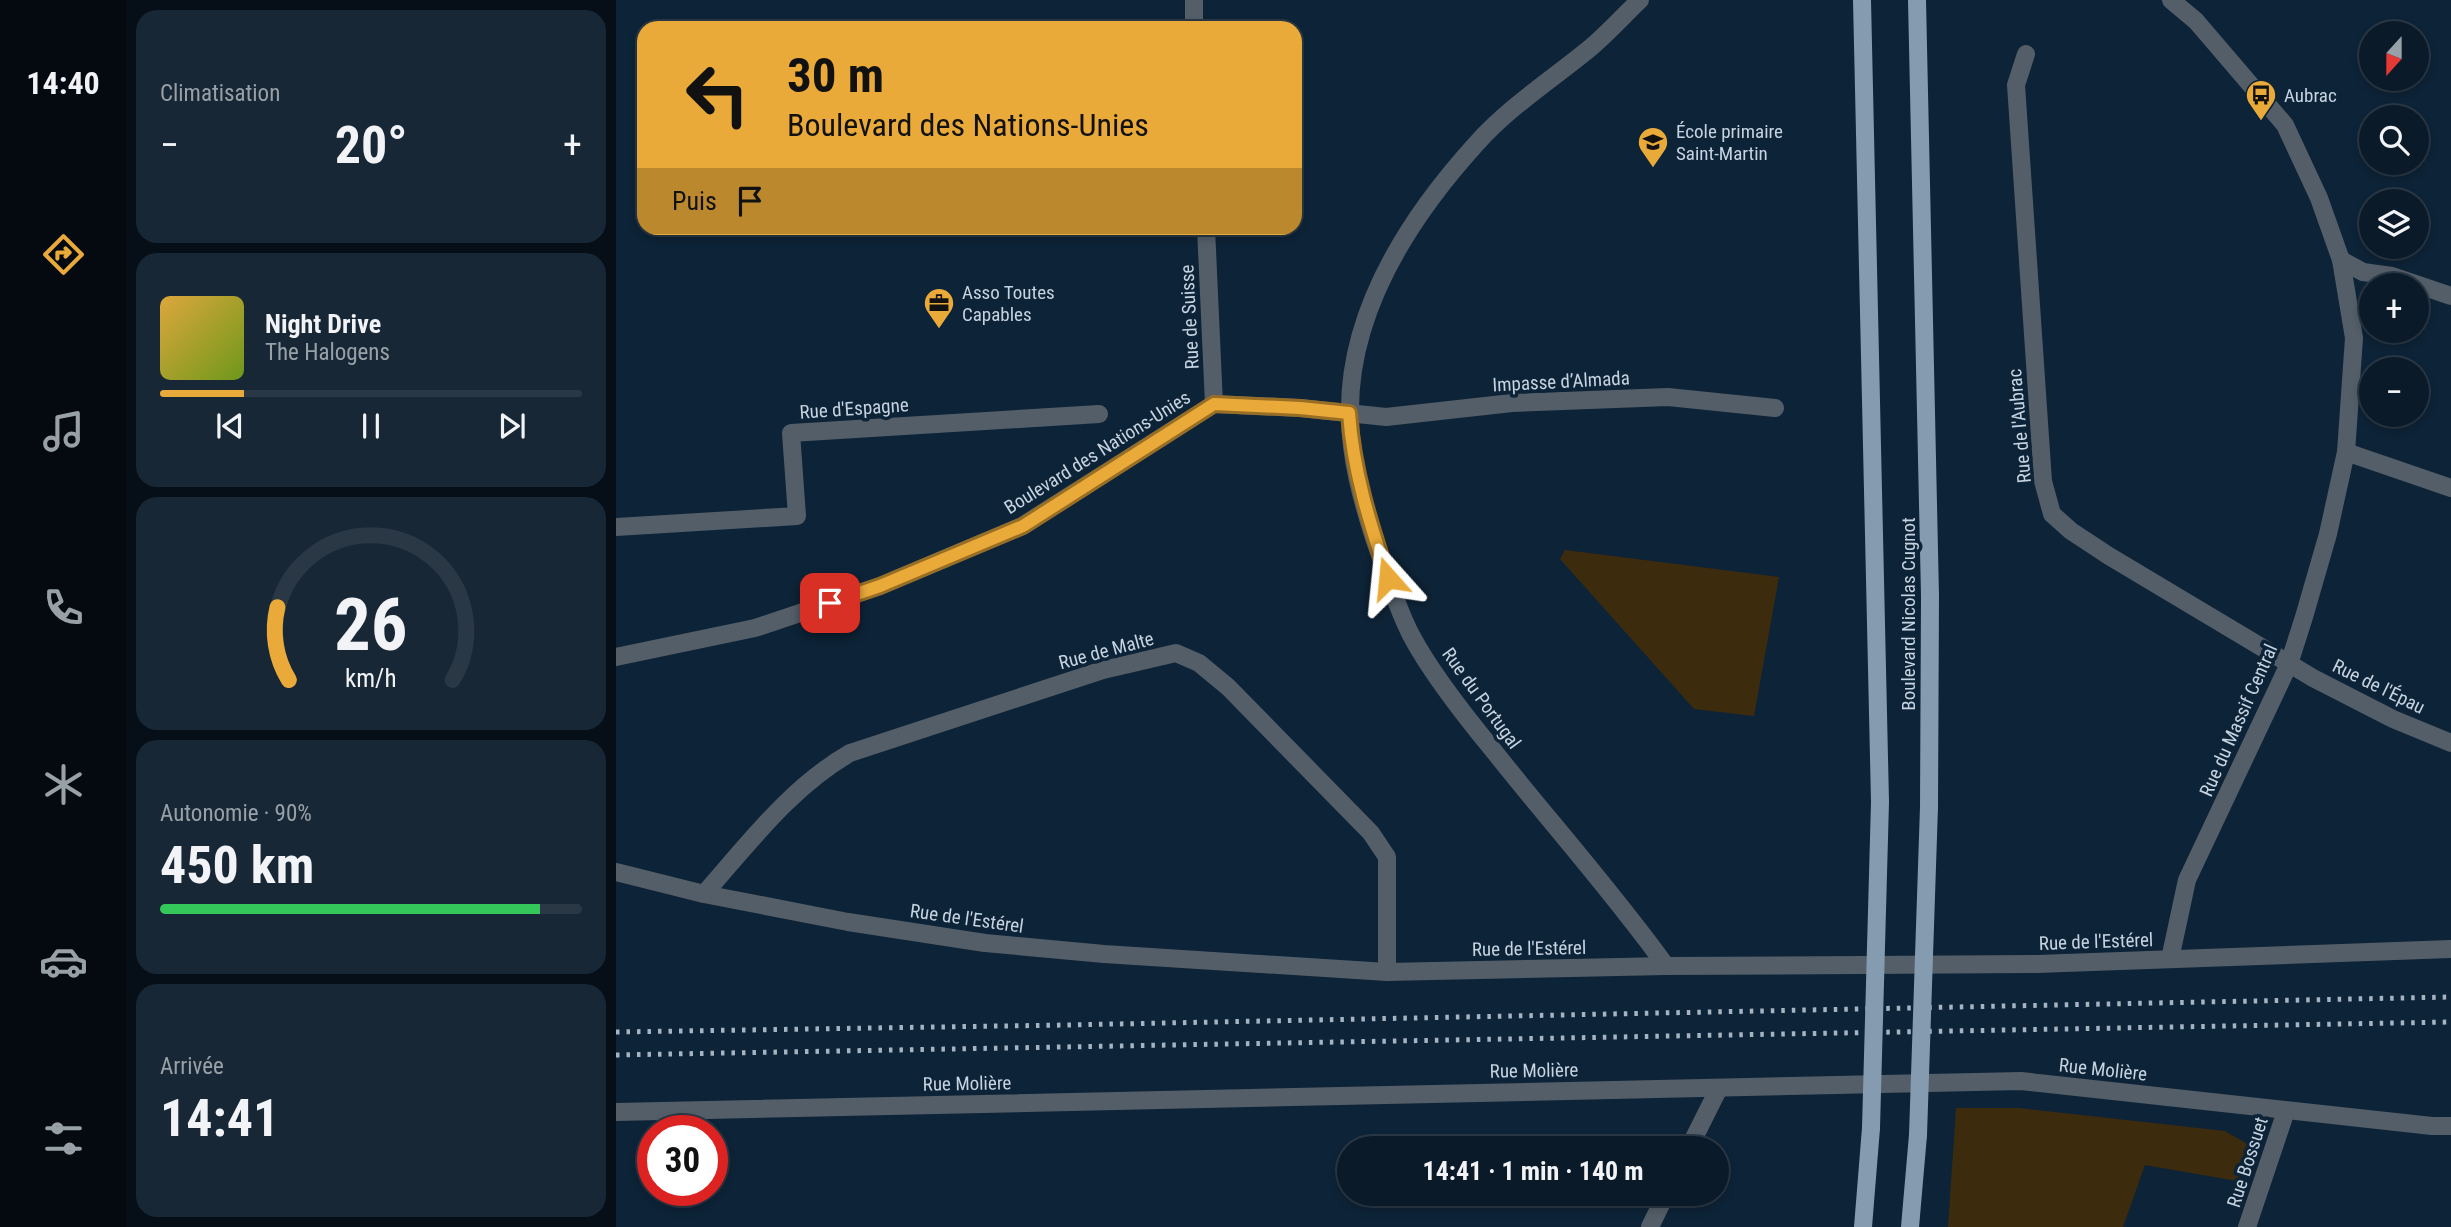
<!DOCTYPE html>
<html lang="fr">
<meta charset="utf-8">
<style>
:root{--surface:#0a1a29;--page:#182735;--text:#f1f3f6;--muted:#99a1a8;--line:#2a3846;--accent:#eaaa39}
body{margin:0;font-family:"Roboto Condensed",sans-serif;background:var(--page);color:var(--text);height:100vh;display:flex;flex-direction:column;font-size:26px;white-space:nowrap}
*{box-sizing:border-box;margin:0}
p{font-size:23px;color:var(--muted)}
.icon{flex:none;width:38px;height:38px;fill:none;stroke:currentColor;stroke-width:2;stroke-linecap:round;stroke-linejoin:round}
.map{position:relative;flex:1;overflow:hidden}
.side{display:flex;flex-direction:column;gap:10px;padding:10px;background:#060e17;width:490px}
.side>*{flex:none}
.banner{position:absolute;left:21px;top:21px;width:665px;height:214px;border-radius:21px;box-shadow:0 4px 10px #0003,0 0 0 2px var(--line);background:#eaaa39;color:#111;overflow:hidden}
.needle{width:46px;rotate:201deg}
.controls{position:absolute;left:1743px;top:21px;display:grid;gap:14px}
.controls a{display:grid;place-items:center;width:70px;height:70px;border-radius:50%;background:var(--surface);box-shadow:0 4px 10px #0003,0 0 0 2px var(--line);font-size:35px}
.speed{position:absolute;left:21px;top:1115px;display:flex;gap:14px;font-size:35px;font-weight:700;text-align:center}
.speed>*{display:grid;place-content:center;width:91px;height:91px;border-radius:50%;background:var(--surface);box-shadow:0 4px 10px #0003,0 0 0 2px var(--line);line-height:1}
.speed .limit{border:10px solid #d22;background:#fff;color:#111}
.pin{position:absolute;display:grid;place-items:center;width:60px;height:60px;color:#fff;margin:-30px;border-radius:14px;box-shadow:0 4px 10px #0006}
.me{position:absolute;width:77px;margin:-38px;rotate:342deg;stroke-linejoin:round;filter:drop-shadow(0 0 5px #0008)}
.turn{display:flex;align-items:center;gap:24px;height:147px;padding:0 35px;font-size:32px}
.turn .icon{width:91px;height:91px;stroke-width:2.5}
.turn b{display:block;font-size:49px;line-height:60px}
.then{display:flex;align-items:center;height:66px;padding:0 35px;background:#0003;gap:14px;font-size:26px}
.big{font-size:52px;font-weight:700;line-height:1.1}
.side .tile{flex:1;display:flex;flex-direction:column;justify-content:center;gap:10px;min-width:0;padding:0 24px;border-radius:21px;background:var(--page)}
.side .dial{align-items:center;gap:0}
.dial svg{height:182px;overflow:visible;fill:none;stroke:var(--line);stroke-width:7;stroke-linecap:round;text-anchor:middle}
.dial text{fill:var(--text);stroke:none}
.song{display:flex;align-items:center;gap:21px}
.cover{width:84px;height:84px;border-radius:10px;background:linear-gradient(135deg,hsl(40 70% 55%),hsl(80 70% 35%))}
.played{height:7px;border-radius:4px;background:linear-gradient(90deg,var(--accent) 20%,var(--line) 20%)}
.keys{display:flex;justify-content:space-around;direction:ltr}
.heat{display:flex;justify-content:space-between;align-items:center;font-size:38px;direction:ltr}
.charge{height:10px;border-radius:5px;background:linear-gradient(90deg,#34c759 90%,var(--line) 0)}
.trip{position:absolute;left:721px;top:1136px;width:392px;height:70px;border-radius:35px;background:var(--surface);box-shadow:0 4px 10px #0003,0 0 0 2px var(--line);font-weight:700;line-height:70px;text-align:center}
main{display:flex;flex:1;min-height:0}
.tabs{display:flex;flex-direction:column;width:126px;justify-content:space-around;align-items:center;background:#040a10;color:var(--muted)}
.tabs .icon{width:49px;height:49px}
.tabs .current{color:var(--accent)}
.tabs b{font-size:32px;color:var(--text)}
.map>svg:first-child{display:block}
.green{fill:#3d2b0e}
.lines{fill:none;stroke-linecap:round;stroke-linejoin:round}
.street{stroke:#545e68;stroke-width:18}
.primary{stroke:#859bb0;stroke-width:18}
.rail{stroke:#a5b4c3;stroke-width:5;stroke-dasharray:3.5 7;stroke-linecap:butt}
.primary-bridge{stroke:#859bb0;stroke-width:18}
.route-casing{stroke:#986e25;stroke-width:18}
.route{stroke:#eaaa39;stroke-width:12}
.labels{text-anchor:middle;stroke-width:7;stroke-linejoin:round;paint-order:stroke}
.poi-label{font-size:19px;fill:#c6d3e1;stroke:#0d2337;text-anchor:start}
.street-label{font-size:19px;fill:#c6d3e1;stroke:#0d2337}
</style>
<main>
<nav class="tabs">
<b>14:40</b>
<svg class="icon current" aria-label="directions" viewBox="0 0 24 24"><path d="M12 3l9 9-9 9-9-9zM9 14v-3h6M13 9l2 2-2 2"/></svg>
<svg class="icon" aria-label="music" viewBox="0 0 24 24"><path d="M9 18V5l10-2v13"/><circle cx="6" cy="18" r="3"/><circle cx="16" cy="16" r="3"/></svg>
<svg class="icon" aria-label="phone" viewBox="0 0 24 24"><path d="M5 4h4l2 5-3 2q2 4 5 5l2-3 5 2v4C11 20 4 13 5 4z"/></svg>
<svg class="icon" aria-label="climate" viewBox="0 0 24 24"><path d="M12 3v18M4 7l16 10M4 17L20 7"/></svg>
<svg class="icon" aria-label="car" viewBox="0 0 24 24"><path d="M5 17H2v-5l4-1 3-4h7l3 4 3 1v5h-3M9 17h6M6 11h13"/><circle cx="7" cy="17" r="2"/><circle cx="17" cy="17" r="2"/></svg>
<svg class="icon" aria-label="filters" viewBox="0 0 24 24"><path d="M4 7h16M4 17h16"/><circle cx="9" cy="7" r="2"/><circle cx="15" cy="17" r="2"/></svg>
</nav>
<section class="side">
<div class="tile"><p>Climatisation</p>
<div class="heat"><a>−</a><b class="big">20°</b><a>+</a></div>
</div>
<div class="tile">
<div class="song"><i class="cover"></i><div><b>Night Drive</b><p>The Halogens</p></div></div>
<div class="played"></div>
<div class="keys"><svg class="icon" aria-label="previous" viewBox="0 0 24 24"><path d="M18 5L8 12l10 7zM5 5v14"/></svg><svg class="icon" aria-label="pause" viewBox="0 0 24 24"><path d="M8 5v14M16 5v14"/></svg><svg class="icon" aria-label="next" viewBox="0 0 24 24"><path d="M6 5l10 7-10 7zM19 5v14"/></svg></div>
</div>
<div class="tile dial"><svg viewBox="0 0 100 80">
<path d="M14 69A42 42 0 1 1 86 69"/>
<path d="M14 69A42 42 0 0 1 9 37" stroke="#eaaa39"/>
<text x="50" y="56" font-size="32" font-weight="700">26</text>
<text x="50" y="72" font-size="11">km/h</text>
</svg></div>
<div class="tile"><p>Autonomie · 90%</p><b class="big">450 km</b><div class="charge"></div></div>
<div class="tile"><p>Arrivée</p><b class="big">14:41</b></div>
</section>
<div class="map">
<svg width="1835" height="1227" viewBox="0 0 1835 1227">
<rect width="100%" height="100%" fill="#0d2337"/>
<g class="green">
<path d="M 949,550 L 1163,577 L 1138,716 L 1078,709 L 944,559 Z"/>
<path d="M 1340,1108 L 1403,1108 L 1609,1131 L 1630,1143 L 1637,1157 L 1627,1182 L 1529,1165 L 1507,1227 L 1332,1227 Z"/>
</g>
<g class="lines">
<g class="street">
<path d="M 578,0 L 578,28"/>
<path d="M 1024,0 C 1007,16 991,34 973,49 C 935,80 893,107 860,144 C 793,218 732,311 734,415 C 734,458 746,501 759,541 C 770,572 780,606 795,635 C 815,673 849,716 877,750 C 934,822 996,891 1050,966"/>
<path d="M 1410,54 L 1400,85 L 1427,481 L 1436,514 L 1455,531 L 1493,556 L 1697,678 L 1777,719 L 1835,743"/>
<path d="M 590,228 L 598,404"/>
<path d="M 1725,260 L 1747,272 L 1776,276 L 1835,296"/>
<path d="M 1730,452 L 1835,488"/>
<path d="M 0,527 L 181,516 L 175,433 L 483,414"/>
<path d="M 0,657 L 139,628 L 264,586 L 406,526 L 598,404 L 684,408 L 770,417 L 896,403 L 1052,397 L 1159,408"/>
<path d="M 0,872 L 88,894 L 232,922 L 369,943 L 488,954 L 771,972 L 1050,966 L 1421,964 L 1835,949"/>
<path d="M 88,894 C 133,843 175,787 234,753 L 487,670 L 560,653 L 583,663 L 612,687 L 755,833 L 771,857 L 771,972"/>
<path d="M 1554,959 L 1571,880 L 1673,664 L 1688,617 L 1712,534 L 1730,452 L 1738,338 L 1725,260 L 1703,198 L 1669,125 L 1580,21 L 1555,0"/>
<path d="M 0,1112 L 1405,1081 L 1816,1126 L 1835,1126"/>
<path d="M 1073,1148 L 1103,1088"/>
<path d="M 1034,1227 L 1050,1194"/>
<path d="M 1631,1227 L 1670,1111"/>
</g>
<g class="primary">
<path d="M 1246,0 L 1264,802"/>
<path d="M 1301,0 L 1314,596 L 1313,807"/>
<path d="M 1247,1227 L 1255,1128"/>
<path d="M 1294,1227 L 1302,1135"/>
</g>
<g class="rail">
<path d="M 0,1032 L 450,1025 L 1835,997"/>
<path d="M 0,1055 L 1835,1022"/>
</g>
<g class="primary-bridge">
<path d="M 1255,1128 L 1264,802"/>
<path d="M 1302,1135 L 1313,807"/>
</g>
</g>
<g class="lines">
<g class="route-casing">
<path id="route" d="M 214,603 L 264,586 L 407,526 L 598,404 L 684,408 L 733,413 C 737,471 754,524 772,578"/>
</g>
<use href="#route" class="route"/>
</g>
<defs>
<g id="bus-pin" transform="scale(1.575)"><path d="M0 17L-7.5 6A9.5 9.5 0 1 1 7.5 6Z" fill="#eaaa39" stroke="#0d2337"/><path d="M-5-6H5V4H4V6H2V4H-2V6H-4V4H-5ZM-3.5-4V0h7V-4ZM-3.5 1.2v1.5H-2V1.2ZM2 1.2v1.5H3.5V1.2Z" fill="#111"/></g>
<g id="school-pin" transform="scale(1.575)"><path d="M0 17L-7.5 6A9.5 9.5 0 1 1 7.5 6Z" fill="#eaaa39" stroke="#0d2337"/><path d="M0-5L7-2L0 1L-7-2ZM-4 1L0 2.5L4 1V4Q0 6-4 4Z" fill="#111"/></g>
<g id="office-pin" transform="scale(1.575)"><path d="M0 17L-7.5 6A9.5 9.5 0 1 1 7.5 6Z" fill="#eaaa39" stroke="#0d2337"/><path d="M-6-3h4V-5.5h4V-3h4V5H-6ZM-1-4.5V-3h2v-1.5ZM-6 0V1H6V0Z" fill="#111"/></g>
</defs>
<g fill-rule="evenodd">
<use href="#bus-pin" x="1645" y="95"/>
<use href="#school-pin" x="1037" y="142"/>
<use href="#office-pin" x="323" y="303"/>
</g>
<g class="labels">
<g class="poi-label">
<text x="1668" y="102">Aubrac</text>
<text x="1060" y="138">École primaire<tspan x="1060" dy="22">Saint-Martin</tspan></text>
<text x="346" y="299">Asso Toutes<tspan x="346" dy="22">Capables</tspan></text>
</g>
<g class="street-label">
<text transform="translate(573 317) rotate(-93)" y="7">Rue de Suisse</text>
<text transform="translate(945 381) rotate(-3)" y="7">Impasse d’Almada</text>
<text transform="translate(238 408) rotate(-4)" y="7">Rue d'Espagne</text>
<text transform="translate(1403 426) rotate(-95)" y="7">Rue de l'Aubrac</text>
<text transform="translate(481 452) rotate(-32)" y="7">Boulevard des Nations-Unies</text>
<text transform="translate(1292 614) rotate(-90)" y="7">Boulevard Nicolas Cugnot</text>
<text transform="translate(490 650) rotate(-15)" y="7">Rue de Malte</text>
<text transform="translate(1763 686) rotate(26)" y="7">Rue de l'Épau</text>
<text transform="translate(866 698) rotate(54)" y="7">Rue du Portugal</text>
<text transform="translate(1622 720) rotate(-66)" y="7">Rue du Massif Central</text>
<text transform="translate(351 918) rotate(8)" y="7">Rue de l'Estérel</text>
<text transform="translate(1480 941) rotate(-2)" y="7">Rue de l'Estérel</text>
<text transform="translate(913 948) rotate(-1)" y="7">Rue de l'Estérel</text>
<text transform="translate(1487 1069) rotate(6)" y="7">Rue Molière</text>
<text transform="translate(918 1070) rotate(-1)" y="7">Rue Molière</text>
<text transform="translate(351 1083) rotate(-1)" y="7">Rue Molière</text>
<text transform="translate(1631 1162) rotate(-72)" y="7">Rue Bossuet</text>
</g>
</g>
</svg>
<div class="controls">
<a><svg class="needle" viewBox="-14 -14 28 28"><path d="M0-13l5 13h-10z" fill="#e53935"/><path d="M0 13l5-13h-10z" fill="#99a1a8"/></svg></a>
<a><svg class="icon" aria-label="search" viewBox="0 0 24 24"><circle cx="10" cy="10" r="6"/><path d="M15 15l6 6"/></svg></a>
<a><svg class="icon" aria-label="layers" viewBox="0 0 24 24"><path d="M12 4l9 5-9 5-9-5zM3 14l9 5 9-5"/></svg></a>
<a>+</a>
<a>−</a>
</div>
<div class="speed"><div class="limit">30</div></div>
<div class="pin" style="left:214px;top:603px;background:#d93025"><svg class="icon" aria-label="arrive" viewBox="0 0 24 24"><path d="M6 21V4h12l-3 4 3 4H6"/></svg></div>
<svg class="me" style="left:772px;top:578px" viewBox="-20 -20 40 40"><path d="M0-17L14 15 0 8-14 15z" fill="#eaaa39" stroke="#fff" stroke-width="4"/></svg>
<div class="trip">14:41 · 1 min · 140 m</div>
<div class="banner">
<div class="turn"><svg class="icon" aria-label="left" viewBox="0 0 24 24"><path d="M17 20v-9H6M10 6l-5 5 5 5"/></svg><div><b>30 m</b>Boulevard des Nations-Unies</div></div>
<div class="then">Puis<svg class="icon" aria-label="arrive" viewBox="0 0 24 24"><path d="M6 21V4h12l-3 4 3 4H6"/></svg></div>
</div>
</div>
</main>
